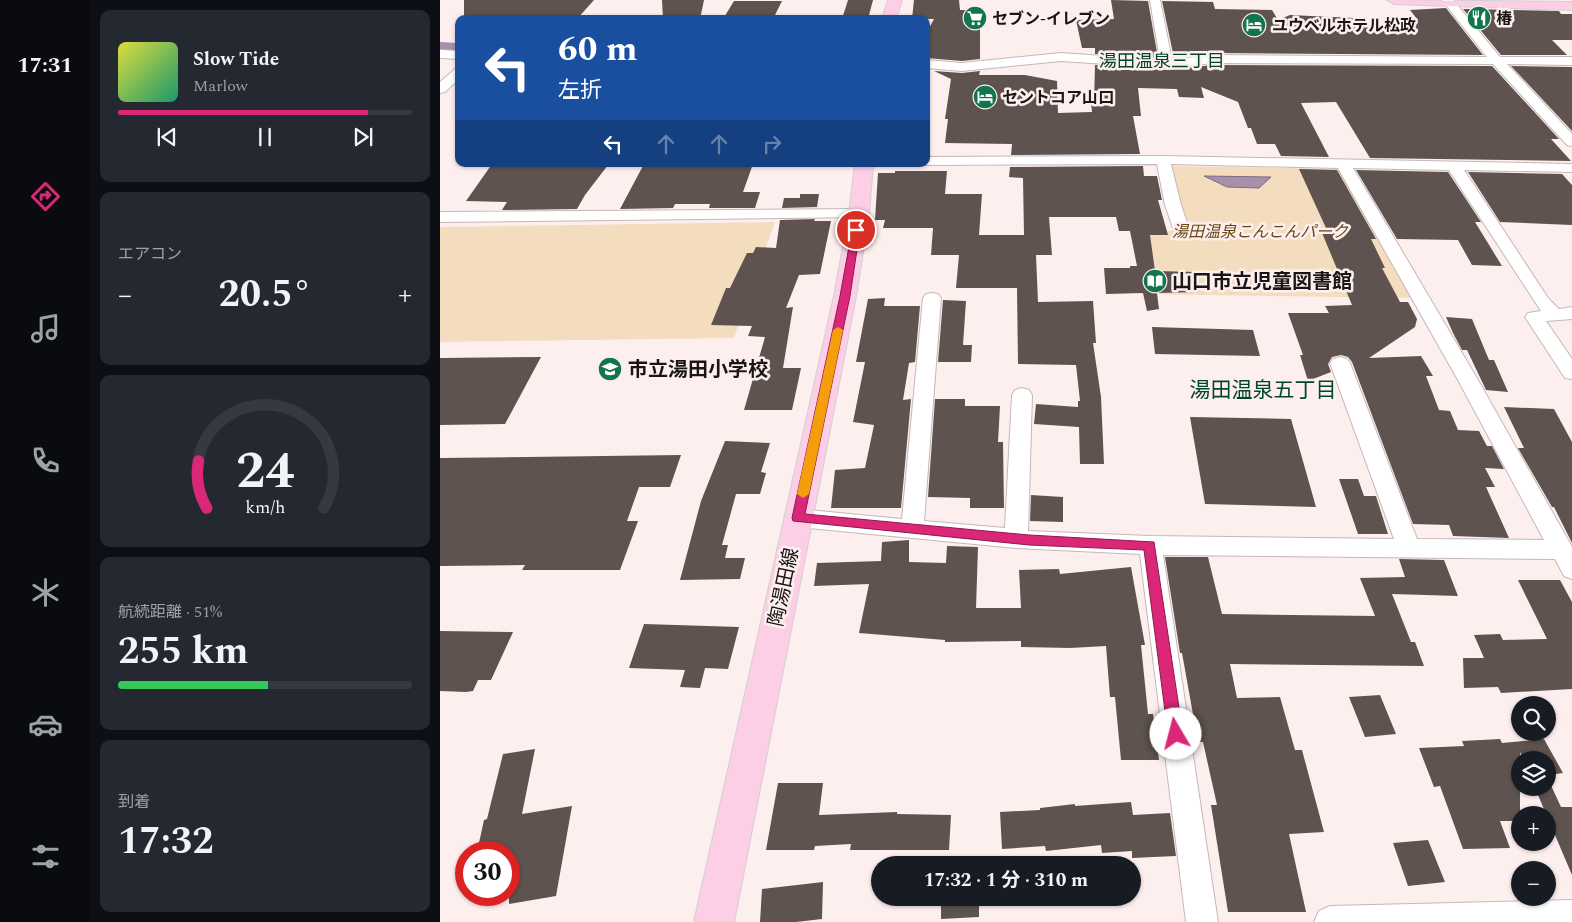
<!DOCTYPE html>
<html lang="ja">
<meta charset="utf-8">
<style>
:root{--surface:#171b24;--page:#242831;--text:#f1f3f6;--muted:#9ea1a6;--line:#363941;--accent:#db2777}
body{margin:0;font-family:Spectral,"Noto Sans JP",serif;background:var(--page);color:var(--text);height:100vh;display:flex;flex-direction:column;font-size:19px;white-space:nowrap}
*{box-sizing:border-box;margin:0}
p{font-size:16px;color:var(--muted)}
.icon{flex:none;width:28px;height:28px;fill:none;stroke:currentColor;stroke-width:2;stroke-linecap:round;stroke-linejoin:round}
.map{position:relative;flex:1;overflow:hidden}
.panel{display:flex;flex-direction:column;gap:10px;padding:10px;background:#0d0f14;width:350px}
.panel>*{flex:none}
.top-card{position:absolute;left:15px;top:15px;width:475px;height:152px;border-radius:10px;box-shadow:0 1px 4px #0004;background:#1a4fa0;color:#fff;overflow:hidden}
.fabs{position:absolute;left:1071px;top:696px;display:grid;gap:10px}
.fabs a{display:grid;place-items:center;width:45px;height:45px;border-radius:50%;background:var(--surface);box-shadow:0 1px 4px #0004;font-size:25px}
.speed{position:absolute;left:15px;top:841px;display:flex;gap:10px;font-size:25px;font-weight:700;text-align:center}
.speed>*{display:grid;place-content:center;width:65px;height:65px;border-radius:50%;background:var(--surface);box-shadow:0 1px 4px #0004;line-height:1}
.speed .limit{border:8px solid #d22;background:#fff;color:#111}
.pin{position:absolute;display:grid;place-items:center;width:42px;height:42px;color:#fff;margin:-21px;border:2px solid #fff;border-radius:50%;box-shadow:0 1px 5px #0007}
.me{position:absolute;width:55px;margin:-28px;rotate:352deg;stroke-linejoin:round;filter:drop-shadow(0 0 4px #0008)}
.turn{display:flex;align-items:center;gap:18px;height:105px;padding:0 20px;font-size:22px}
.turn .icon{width:65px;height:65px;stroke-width:2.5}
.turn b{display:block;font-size:35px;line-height:42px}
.lanes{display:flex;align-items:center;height:48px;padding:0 20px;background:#0003;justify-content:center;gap:25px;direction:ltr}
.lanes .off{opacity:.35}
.big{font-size:38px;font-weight:700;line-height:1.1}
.panel .card{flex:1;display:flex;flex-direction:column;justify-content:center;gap:8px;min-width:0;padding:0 18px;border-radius:10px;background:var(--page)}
.panel .dial{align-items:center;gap:0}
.dial svg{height:130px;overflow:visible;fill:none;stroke:var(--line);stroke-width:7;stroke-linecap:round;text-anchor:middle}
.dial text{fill:var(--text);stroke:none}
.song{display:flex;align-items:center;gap:15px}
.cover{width:60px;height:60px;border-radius:8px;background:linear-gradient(135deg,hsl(60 70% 55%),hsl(160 70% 35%))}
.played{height:5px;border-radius:2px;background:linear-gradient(90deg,var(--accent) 85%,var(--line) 85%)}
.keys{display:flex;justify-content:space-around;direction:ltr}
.heat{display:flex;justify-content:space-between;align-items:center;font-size:28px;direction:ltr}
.charge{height:8px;border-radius:4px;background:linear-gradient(90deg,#34c759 51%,var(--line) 0)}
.trip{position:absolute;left:431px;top:856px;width:270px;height:50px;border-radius:25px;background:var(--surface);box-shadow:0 1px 4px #0004;font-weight:700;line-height:50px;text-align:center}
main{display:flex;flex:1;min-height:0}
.tabs{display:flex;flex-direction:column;width:90px;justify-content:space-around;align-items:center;background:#090b0e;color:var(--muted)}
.tabs .icon{width:35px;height:35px}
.tabs .on{color:var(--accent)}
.tabs b{font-size:22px;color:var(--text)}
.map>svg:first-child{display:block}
.green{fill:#f4dcbe}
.water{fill:#a690ac;stroke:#7c6b7f}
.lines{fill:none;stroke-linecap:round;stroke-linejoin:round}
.river{fill:#a690ac;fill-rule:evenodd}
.building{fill:#5e534e}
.minor-casing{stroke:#c6b7b8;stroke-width:2}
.major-casing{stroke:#d1d0d0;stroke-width:2}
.minor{fill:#fff;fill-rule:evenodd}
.major{fill:#fdcfe6;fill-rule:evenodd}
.route{fill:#db2777;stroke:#8e194d}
.slow{fill:#f59e0b}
.labels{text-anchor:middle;stroke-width:5;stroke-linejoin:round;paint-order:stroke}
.far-poi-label{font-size:16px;font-weight:bold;fill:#1b1616;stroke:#feefef;text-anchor:start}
.far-park-label{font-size:16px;font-style:italic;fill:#664614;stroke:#feefef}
.far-neighbourhood-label{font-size:18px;fill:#00462b;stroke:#feefef}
.poi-label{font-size:20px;font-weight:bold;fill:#1b1616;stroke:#feefef;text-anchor:start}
.street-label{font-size:20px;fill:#1b1616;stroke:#feefef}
.neighbourhood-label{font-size:21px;fill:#00462b;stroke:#feefef}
</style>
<main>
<nav class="tabs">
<b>17:31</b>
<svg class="icon on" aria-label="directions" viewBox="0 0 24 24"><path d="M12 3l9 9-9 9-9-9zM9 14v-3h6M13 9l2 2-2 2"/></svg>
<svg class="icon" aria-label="music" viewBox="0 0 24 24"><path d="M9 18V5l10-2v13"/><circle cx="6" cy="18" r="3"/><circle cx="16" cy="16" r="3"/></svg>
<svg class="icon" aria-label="phone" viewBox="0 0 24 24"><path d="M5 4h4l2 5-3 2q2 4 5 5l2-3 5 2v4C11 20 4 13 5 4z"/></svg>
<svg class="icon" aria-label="climate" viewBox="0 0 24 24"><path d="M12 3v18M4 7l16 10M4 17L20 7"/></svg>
<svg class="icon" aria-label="car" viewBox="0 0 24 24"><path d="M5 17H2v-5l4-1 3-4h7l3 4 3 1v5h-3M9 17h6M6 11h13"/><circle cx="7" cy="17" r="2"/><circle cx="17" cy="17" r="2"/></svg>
<svg class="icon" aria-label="filters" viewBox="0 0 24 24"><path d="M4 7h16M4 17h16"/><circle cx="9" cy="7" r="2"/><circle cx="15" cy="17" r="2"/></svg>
</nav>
<section class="panel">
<div class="card">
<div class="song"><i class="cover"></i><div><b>Slow Tide</b><p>Marlow</p></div></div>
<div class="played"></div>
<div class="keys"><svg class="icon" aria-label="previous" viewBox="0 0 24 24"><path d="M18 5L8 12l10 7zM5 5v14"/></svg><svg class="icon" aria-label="pause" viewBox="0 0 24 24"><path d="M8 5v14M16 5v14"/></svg><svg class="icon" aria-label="next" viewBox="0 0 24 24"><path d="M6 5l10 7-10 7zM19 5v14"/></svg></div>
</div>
<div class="card"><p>エアコン</p>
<div class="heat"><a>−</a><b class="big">20.5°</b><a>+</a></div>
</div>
<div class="card dial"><svg viewBox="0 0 100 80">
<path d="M14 69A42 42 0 1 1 86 69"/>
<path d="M14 69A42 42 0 0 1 9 40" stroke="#db2777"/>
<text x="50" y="56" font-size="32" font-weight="700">24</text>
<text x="50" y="72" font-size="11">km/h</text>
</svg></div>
<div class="card"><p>航続距離 · 51%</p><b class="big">255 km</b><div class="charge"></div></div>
<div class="card"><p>到着</p><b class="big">17:32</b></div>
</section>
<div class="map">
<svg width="1132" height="922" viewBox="0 0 1132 922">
<rect width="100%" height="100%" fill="#feefef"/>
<g class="green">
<path d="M 729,166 L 901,169 L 975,298 L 701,294 L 697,262 L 690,231 L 742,231 Z"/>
<path d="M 335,222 L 294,338 L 0,342 L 0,227 Z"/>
</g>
<path class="water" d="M 764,176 L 831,177 L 819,188 L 787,187 Z"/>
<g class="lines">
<path class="river" d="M 0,42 L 19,43 L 19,57 L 0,56 Z"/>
</g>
<g class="building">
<path d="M 24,0 L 154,0 L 137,19 L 24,16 Z"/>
<path d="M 222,0 L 264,0 L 260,19 L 223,19 Z"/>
<path d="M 408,0 L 433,0 L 428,19 L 402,19 Z"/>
<path d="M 474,0 L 519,0 L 520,10 L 540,10 L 540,59 L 522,61 L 486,58 L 486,34 L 494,19 L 472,19 Z"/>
<path d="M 671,0 L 708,1 L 718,58 L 655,54 L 655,48 L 642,48 L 636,20 L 674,19 Z"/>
<path d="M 294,1 L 342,1 L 333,19 L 283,19 Z"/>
<path d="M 722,1 L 773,2 L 775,9 L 832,10 L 838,20 L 850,15 L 915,18 L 918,25 L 962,26 L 957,19 L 977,19 L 970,10 L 1006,8 L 1043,55 L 773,53 L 734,58 Z"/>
<path d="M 1023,9 L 1119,11 L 1121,14 L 1132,14 L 1132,40 L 1112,40 L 1127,55 L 1061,55 Z"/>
<path d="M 655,65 L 727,70 L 773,65 L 1052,66 L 1119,139 L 1111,139 L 1131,161 L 930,158 L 896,102 L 861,103 L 889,157 L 841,156 L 835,144 L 817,144 L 811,128 L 808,128 L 798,102 L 761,87 L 764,98 L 739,97 L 737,89 L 698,88 L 701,116 L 693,116 L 700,154 L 571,155 L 572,144 L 505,143 L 508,119 L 505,119 L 511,79 L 494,71 L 522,73 L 540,71 L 539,75 L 585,75 L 617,81 L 618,113 L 652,112 L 651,103 L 654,103 Z"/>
<path d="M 1071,66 L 1132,67 L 1132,131 Z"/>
<path d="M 52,164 L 145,164 L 168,165 L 145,195 L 137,209 L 62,210 L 67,202 L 26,201 Z"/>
<path d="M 204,164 L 313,164 L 303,192 L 320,192 L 315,208 L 269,208 L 270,204 L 235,204 L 233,208 L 180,209 Z"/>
<path d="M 703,166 L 704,176 L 717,176 L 722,200 L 718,200 L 728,235 L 710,235 L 715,271 L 756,272 L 759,292 L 717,293 L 719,309 L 707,311 L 703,293 L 666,294 L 664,268 L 690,268 L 690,266 L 697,266 L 690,231 L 679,231 L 676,217 L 609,217 L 612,255 L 596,255 L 598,302 L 653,301 L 656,343 L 653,343 L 661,397 L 664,464 L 640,464 L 639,427 L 594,424 L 596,404 L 638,407 L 638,401 L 640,401 L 636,365 L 578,364 L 577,288 L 516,288 L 519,255 L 491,255 L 493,228 L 443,228 L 445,220 L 435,220 L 438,173 L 455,173 L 455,171 L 507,171 L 505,194 L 542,194 L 539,235 L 584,235 L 583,178 L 569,177 L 570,167 Z"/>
<path d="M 859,169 L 897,170 L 936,239 L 931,239 L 945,268 L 942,268 L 960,302 L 968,302 L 977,319 L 975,327 L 929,358 L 981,356 L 993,376 L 986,376 L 999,410 L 1010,411 L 1018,430 L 1039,431 L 1047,446 L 1052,446 L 1064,469 L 1045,468 L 1055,487 L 1046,487 L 1069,538 L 1013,536 L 1009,525 L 973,524 L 912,362 L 908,357 L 901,355 L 892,357 L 888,364 L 891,372 L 868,381 L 860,355 L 863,355 L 848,313 L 889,313 L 885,306 L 912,305 L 880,228 L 886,228 Z"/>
<path d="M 916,170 L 1008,172 L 1041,222 L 1035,222 L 1062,266 L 1032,265 L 1018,240 L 957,239 Z"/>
<path d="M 1028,172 L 1122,174 L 1132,185 L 1132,225 L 1060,222 Z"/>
<path d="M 360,194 L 379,194 L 377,207 L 342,208 L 344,198 L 360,198 Z"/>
<path d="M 375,219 L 374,221 L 391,221 L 380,274 L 359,275 L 346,308 L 353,307 L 343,368 L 361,368 L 352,410 L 304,410 L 325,337 L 308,336 L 312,326 L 271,325 L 286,288 L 290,288 L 307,253 L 313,253 L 316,247 L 336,248 L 340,220 Z"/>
<path d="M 445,298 L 444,306 L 480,306 L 475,362 L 469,363 L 463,400 L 471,399 L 461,508 L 391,508 L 395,470 L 425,468 L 434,425 L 413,422 L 425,362 L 416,362 L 428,299 Z"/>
<path d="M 503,300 L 526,301 L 523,345 L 532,345 L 531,362 L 498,362 Z"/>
<path d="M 1006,317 L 1032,319 L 1049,360 L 1054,360 L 1068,392 L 1046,390 L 1027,350 L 1022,350 L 1013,333 Z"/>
<path d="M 712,327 L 813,330 L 820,356 L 715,354 Z"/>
<path d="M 101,357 L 65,424 L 0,425 L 0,358 Z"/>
<path d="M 495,399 L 525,399 L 525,406 L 560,406 L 558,442 L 563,442 L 564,508 L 530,508 L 530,498 L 488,497 Z"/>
<path d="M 1064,407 L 1114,409 L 1132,442 L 1132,543 L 1114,507 L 1112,507 L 1078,448 L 1084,448 Z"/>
<path d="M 750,417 L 851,419 L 876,507 L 765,504 Z"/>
<path d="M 285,441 L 330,443 L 321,472 L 326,473 L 320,494 L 296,494 L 282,545 L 288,545 L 285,558 L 305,558 L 300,579 L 240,580 L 261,501 Z"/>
<path d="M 241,455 L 230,487 L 199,487 L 187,521 L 198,521 L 180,570 L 82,570 L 85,565 L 0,566 L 0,458 Z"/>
<path d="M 899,479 L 918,479 L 924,496 L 936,496 L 948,534 L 918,534 Z"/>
<path d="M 591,495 L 623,497 L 623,522 L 590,521 Z"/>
<path d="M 469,540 L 469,562 L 506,563 L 507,546 L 538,547 L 536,608 L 581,608 L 579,570 L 619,569 L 620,574 L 691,567 L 705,645 L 701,645 L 708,714 L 713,714 L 719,760 L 681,760 L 675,697 L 670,697 L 666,646 L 630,648 L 581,647 L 581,641 L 505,642 L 505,640 L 419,633 L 429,584 L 374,586 L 377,563 L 441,561 L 442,542 Z"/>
<path d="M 725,557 L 768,557 L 782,614 L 935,616 L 920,578 L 965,577 L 959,559 L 1004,560 L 1018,596 L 952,594 L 971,642 L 975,642 L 984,666 L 790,664 L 797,698 L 840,697 L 855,750 L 862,750 L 884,832 L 849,834 L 866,912 L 788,912 L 771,805 L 777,805 L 763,742 L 758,742 L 742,653 L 740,653 Z"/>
<path d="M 1078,580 L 1120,580 L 1132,602 L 1132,689 L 1061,693 L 1058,687 L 1024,688 L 1023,658 L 1044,658 L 1034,635 L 1060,634 L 1063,640 L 1107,639 Z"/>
<path d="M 204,624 L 299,627 L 288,669 L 265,668 L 260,688 L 240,687 L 245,670 L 189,668 Z"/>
<path d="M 0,631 L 73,632 L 51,680 L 38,680 L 33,691 L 26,692 L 0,691 Z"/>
<path d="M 940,695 L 956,734 L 925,737 L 909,697 Z"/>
<path d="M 1060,739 L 1062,743 L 1104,739 L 1123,773 L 1108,775 L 1108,760 L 1083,760 L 1080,752 L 1080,821 L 1060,821 L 1070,848 L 1023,849 L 1000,786 L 994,787 L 979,748 L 1024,746 L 1022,741 Z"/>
<path d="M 95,749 L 82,814 L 132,806 L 116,896 L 69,904 L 69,852 L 37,852 L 44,820 L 47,819 L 63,754 Z"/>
<path d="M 1108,779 L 1121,807 L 1132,807 L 1132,875 L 1095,788 L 1108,788 Z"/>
<path d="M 338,783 L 383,783 L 379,815 L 457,812 L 457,814 L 511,815 L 509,850 L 410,850 L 411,844 L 375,846 L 374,850 L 326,850 Z"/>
<path d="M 691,802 L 693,815 L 730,813 L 736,856 L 692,858 L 692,851 L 662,853 L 661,845 L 606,851 L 605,846 L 562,849 L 560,812 L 600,810 L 600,808 L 635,804 L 635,806 Z"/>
<path d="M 988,840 L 1005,882 L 968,886 L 953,843 Z"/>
<path d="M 383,882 L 382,919 L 356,922 L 320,922 L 322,889 Z"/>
<path d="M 501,898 L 539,898 L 539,917 L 501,919 Z"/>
</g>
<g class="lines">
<g class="minor-casing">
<g id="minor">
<path d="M 710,0 L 720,0 L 732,60 L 773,55 L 1047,57 L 1002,0 L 1013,0 L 1060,57 L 1132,57 L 1132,65 L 1067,64 L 1132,134 L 1132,146 L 1127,145 L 1053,64 L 773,63 L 727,68 L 621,61 L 522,71 L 486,68 L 486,60 L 522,63 L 621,53 L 720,60 Z"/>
<path d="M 0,50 L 19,51 L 19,59 L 0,58 Z"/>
<path d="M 19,68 L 19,79 L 5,92 L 0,93 L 0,82 L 15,69 Z"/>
<path d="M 723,156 L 1132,164 L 1132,172 L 1024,170 L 1108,298 L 1119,309 L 1132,307 L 1132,319 L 1106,321 L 1132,359 L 1132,379 L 1125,378 L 1085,317 L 1088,313 L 1101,311 L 1009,170 L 913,168 L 1038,380 L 1132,547 L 1132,579 L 1124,576 L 1115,559 L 723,555 L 778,922 L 746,922 L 700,554 L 576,548 L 358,527 L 350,524 L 347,518 L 350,512 L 358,509 L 462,519 L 483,298 L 486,294 L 492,293 L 498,294 L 501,298 L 484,521 L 565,528 L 572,395 L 575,390 L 582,388 L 589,390 L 592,395 L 588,531 L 710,536 L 954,539 L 890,363 L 893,359 L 900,357 L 907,359 L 910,363 L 977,539 L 1104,540 L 1018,380 L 898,168 L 731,164 L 741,205 L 750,231 L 748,234 L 736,234 L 734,231 L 725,205 L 717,164 L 486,165 L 481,164 L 486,164 L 486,157 Z"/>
<path d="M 419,209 L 425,211 L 427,214 L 425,217 L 0,222 L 0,212 Z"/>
<path d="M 1132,900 L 1132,922 L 874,922 L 879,911 L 890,906 Z"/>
</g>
</g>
<g class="major-casing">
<g id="major">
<path d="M 448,0 L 462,0 L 456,19 L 442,19 Z"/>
<path d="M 947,0 L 1132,2 L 1132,10 L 954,4 Z"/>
<path d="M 415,164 L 433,164 L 429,214 L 416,296 L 294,922 L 254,922 L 394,296 L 409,214 Z"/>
</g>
</g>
<use href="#minor" class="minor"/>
<use href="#major" class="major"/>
</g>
<path class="route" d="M 416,228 L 420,230 L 410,296 L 365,514 L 589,535 L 714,542 L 743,734 L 741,739 L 736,741 L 731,739 L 728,734 L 704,550 L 589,545 L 353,521 L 352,518 L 400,296 L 412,230 Z"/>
<path class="slow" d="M 398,327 L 403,330 L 369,494 L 363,498 L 357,494 L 393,330 Z"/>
<defs>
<g id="supermarket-disc" transform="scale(1.25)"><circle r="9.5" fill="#11764d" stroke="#feefef"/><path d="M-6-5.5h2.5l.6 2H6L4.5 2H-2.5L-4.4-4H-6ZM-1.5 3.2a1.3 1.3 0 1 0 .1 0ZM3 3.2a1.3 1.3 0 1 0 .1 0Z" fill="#fff"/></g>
<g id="restaurant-disc" transform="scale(1.25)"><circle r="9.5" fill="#11764d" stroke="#feefef"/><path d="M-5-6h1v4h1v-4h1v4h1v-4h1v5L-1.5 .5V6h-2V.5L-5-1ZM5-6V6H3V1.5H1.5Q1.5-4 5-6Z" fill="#fff"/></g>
<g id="hotel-disc" transform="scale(1.25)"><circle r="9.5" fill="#11764d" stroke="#feefef"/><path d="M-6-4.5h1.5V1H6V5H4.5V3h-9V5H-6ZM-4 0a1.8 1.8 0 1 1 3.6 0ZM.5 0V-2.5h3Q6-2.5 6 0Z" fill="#fff"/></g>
<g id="library-disc" transform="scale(1.25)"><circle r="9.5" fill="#11764d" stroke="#feefef"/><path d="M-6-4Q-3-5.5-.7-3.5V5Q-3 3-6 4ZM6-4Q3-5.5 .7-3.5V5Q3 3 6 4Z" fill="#fff"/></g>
<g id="school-disc" transform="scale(1.25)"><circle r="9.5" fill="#11764d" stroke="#feefef"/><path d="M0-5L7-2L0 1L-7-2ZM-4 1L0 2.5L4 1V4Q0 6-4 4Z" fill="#fff"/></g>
</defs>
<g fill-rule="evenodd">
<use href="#supermarket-disc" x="535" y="18"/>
<use href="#restaurant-disc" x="1039" y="18"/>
<use href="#hotel-disc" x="814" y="25"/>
<use href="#hotel-disc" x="545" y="97"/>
<use href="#library-disc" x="715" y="281"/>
<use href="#school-disc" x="170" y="369"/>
</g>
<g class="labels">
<g class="far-poi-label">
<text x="552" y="24">セブン-イレブン</text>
<text x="1056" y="24">椿</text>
<text x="832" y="31">ユウベルホテル松政</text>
<text x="562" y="103">セントコア山口</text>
</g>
<g class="far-park-label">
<text x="820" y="237">湯田温泉こんこんパーク</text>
</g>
<g class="far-neighbourhood-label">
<text x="722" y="67">湯田温泉三丁目</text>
</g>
<g class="poi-label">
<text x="732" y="288">山口市立児童図書館</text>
<text x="188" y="376">市立湯田小学校</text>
</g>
<g class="street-label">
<text transform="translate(343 587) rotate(-78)" y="7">陶湯田線</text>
</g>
<g class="neighbourhood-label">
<text x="823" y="397">湯田温泉五丁目</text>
</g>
</g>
</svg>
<div class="fabs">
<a><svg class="icon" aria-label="search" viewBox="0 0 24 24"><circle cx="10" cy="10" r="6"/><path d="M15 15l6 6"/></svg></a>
<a><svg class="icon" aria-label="layers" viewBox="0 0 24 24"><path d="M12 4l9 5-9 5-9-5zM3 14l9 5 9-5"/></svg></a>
<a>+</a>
<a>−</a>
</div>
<div class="speed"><div class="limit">30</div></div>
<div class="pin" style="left:416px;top:230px;background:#d93025"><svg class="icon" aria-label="arrive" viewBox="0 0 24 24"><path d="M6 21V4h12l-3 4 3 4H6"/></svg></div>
<svg class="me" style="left:736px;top:734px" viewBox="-20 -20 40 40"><circle r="19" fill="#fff"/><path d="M0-13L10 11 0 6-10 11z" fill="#db2777"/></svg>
<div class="trip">17:32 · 1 分 · 310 m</div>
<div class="top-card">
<div class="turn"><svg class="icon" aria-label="left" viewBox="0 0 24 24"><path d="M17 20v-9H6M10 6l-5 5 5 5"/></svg><div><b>60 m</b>左折</div></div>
<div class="lanes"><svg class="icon" aria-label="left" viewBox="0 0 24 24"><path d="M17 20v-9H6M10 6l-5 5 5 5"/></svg><svg class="icon off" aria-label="ahead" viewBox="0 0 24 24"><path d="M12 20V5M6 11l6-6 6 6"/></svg><svg class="icon off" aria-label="ahead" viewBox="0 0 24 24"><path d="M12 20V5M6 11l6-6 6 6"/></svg><svg class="icon off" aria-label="right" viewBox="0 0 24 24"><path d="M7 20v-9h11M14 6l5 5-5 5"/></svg></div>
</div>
</div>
</main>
